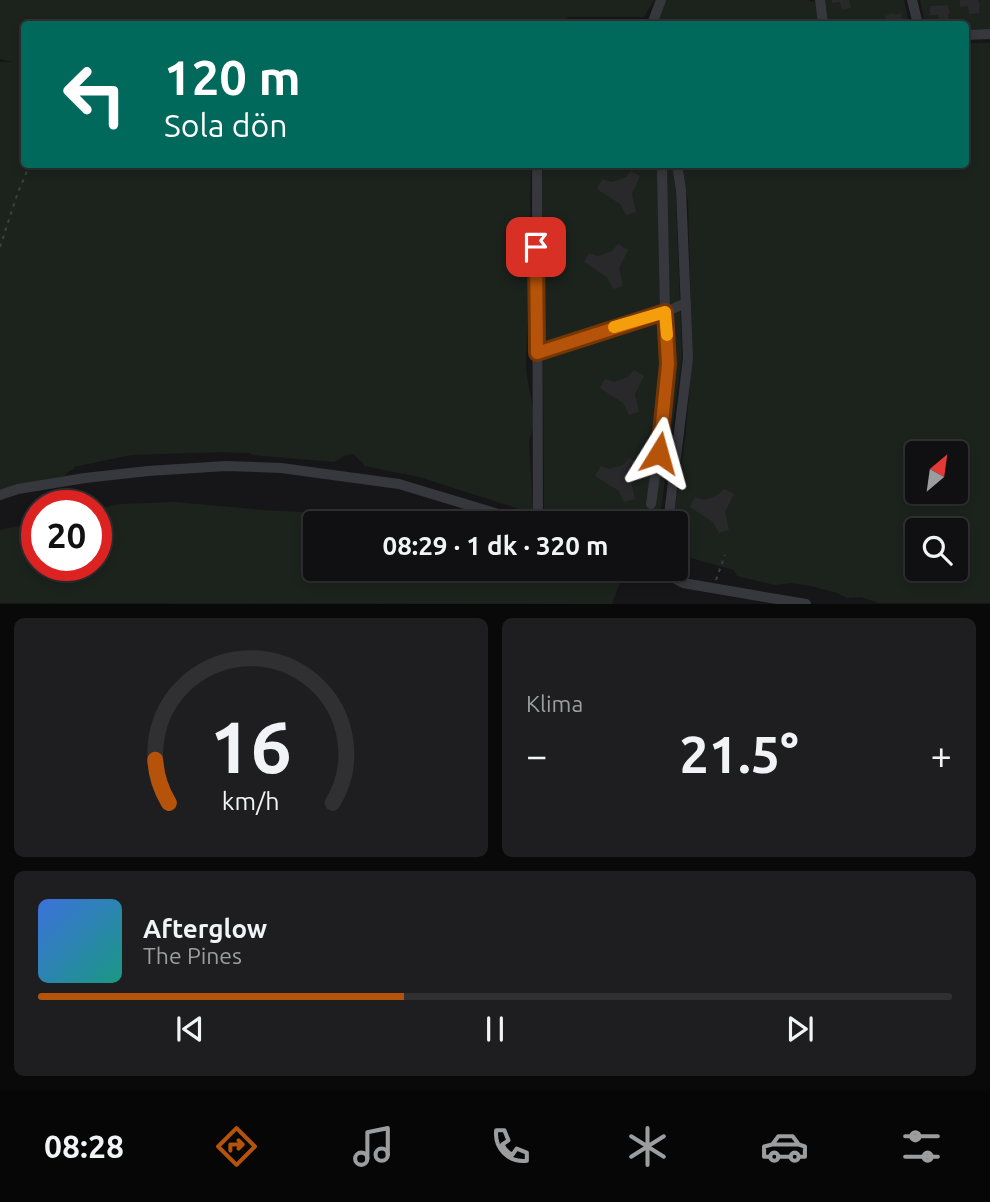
<!DOCTYPE html>
<html lang="tr">
<meta charset="utf-8">
<style>
:root{--surface:#101012;--page:#1e1e20;--text:#f1f3f6;--muted:#9c9d9f;--line:#303032;--accent:#b45309}
body{margin:0;font-family:Ubuntu,sans-serif;background:var(--page);color:var(--text);height:100vh;display:flex;flex-direction:column;font-size:26px;white-space:nowrap}
*{box-sizing:border-box;margin:0}
p{font-size:23px;color:var(--muted)}
.icon{flex:none;width:38px;height:38px;fill:none;stroke:currentColor;stroke-width:2;stroke-linecap:round;stroke-linejoin:round}
.map{position:relative;height:604px;overflow:hidden}
.details{display:flex;flex-direction:column;gap:14px;padding:14px;background:#09090a;flex:1}
.details>*{flex:none}
.top-card{position:absolute;left:21px;top:21px;width:948px;height:147px;border-radius:7px;box-shadow:0 4px 10px #0003,0 0 0 2px var(--line);background:#00695c;color:#fff;overflow:hidden}
.needle{width:46px;rotate:29deg}
.tools{position:absolute;left:905px;top:441px;display:grid;gap:14px}
.tools a{display:grid;place-items:center;width:63px;height:63px;border-radius:7px;background:var(--surface);box-shadow:0 4px 10px #0003,0 0 0 2px var(--line);font-size:35px}
.speed{position:absolute;left:21px;top:490px;display:flex;gap:14px;font-size:35px;font-weight:700;text-align:center}
.speed>*{display:grid;place-content:center;width:91px;height:91px;border-radius:50%;background:var(--surface);box-shadow:0 4px 10px #0003,0 0 0 2px var(--line);line-height:1}
.speed .limit{border:10px solid #d22;background:#fff;color:#111}
.pin{position:absolute;display:grid;place-items:center;width:60px;height:60px;color:#fff;margin:-30px;border-radius:14px;box-shadow:0 4px 10px #0006}
.me{position:absolute;width:77px;margin:-38px;rotate:8deg;stroke-linejoin:round;filter:drop-shadow(0 0 5px #0008)}
.turn{display:flex;align-items:center;gap:24px;height:147px;padding:0 28px;font-size:32px}
.turn .icon{width:91px;height:91px;stroke-width:2.5}
.turn b{display:block;font-size:49px;line-height:60px}
.big{font-size:52px;font-weight:700;line-height:1.1}
.details .card{flex:1;display:flex;flex-direction:column;justify-content:center;gap:10px;min-width:0;padding:0 24px;border-radius:10px;background:var(--page)}
.details .dial{align-items:center;gap:0}
.dial svg{height:182px;overflow:visible;fill:none;stroke:var(--line);stroke-width:7;stroke-linecap:round;text-anchor:middle}
.dial text{fill:var(--text);stroke:none}
.song{display:flex;align-items:center;gap:21px}
.cover{width:84px;height:84px;border-radius:10px;background:linear-gradient(135deg,hsl(220 70% 55%),hsl(170 70% 35%))}
.played{height:7px;border-radius:4px;background:linear-gradient(90deg,var(--accent) 40%,var(--line) 40%)}
.keys{display:flex;justify-content:space-around;direction:ltr}
.heat{display:flex;justify-content:space-between;align-items:center;font-size:38px;direction:ltr}
.details .tiles{flex:1;display:grid;gap:14px;grid-template-columns:1fr 1fr}
.card:last-child{grid-column:span 2}
.trip{position:absolute;left:303px;top:511px;width:385px;height:70px;border-radius:7px;background:var(--surface);box-shadow:0 4px 10px #0003,0 0 0 2px var(--line);font-weight:700;line-height:70px;text-align:center}
.menu{display:flex;height:112px;justify-content:space-around;align-items:center;background:#060607;color:var(--muted)}
.menu .icon{width:49px;height:49px}
.menu .on{color:var(--accent)}
.menu b{font-size:32px;color:var(--text)}
.map>svg:first-child{display:block}
.green{fill:#1c231d;fill-rule:evenodd}
.building{fill:#29292c}
.lines{fill:none;stroke-linecap:round;stroke-linejoin:round}
.path{stroke:#3d3f44;stroke-width:2;stroke-dasharray:3.5 5;stroke-linecap:butt}
.minor{stroke:#37383d;stroke-width:10}
.route-casing{stroke:#753606;stroke-width:18}
.route{stroke:#b45309;stroke-width:12}
.slow{stroke:#f59e0b;stroke-width:12}
</style>
<div class="map">
<svg width="990" height="604" viewBox="0 0 990 604">
<rect width="100%" height="100%" fill="#161618"/>
<g class="green">
<path d="M 0,0 L 654,0 L 644,17 L 568,17 L 563,24 L 24,24 L 24,164 L 533,165 L 531,168 L 526,370 L 535,421 L 529,441 L 533,510 L 529,512 L 419,477 L 364,466 L 364,464 L 353,454 L 346,455 L 334,462 L 252,455 L 250,453 L 221,452 L 131,455 L 74,467 L 74,469 L 68,472 L 65,476 L 0,490 L 0,62 L 13,62 L 0,59 Z"/>
<path d="M 666,0 L 806,0 L 815,2 L 818,24 L 657,24 Z"/>
<path d="M 824,0 L 904,0 L 909,24 L 828,24 Z"/>
<path d="M 920,0 L 990,0 L 990,29 L 966,30 L 966,24 L 925,24 Z"/>
<path d="M 966,43 L 990,43 L 990,603 L 879,603 L 861,597 L 847,598 L 837,593 L 811,586 L 791,583 L 775,585 L 737,576 L 734,570 L 676,554 L 676,523 L 673,523 L 686,432 L 692,356 L 688,201 L 681,165 L 966,164 ZM 917,453 L 956,453 L 956,492 L 917,492 ZM 917,530 L 956,530 L 956,569 L 917,569 Z"/>
<path d="M 542,165 L 671,165 L 675,175 L 682,357 L 659,523 L 562,523 L 544,518 Z"/>
<path d="M 175,502 L 263,510 L 376,516 L 405,523 L 315,523 L 315,569 L 587,569 L 622,577 L 612,604 L 0,603 L 0,530 L 37,522 L 37,565 L 96,565 L 96,509 L 121,504 Z"/>
</g>
<g class="building">
<path d="M 832,0 L 849,0 L 851,8 L 842,10 L 840,2 L 832,3 Z"/>
<path d="M 960,0 L 978,0 L 980,6 L 979,6 L 979,13 L 969,14 L 968,6 L 960,7 Z"/>
<path d="M 948,5 L 950,14 L 948,14 L 949,22 L 939,22 L 938,15 L 930,15 L 930,6 Z"/>
<path d="M 894,13 L 894,15 L 901,13 L 903,23 L 886,24 L 885,16 Z"/>
<path d="M 873,18 L 873,20 L 879,19 L 880,24 L 862,24 L 862,22 Z"/>
<path d="M 631,171 L 640,176 L 632,194 L 636,212 L 626,215 L 620,204 L 597,189 L 602,179 L 611,182 L 625,178 Z"/>
<path d="M 618,244 L 628,250 L 619,268 L 623,286 L 613,289 L 607,277 L 584,262 L 589,253 L 598,256 L 612,251 Z"/>
<path d="M 634,370 L 644,376 L 635,394 L 639,412 L 629,415 L 623,403 L 600,388 L 605,379 L 614,382 L 628,377 Z"/>
<path d="M 629,458 L 639,463 L 631,481 L 635,499 L 624,502 L 619,491 L 595,476 L 601,466 L 609,469 L 623,465 Z"/>
<path d="M 724,489 L 734,494 L 725,512 L 729,530 L 719,533 L 713,522 L 690,507 L 695,497 L 704,500 L 718,495 Z"/>
</g>
<g class="lines">
<g class="path">
<path d="M 0,247 L 17,195 L 30,164"/>
<path d="M 716,580 L 725,555"/>
</g>
<g class="minor">
<path d="M 820,0 L 823,24"/>
<path d="M 912,0 L 918,24"/>
<path d="M 652,24 L 661,0"/>
<path d="M 966,35 L 990,34"/>
<path d="M 537,164 L 538,523"/>
<path d="M 537,353 L 594,333 L 665,312 L 686,303"/>
<path d="M 0,495 L 18,489 L 85,478 L 148,471 L 226,466 L 281,468 L 399,484 L 528,523"/>
<path d="M 651,504 L 662,427 L 668,364 L 665,312 L 662,171"/>
<path d="M 668,523 L 688,358 L 681,190 L 677,164"/>
<path d="M 667,569 L 676,579 L 683,583 L 806,604"/>
</g>
</g>
<g class="lines">
<g class="route-casing">
<path id="route" d="M 536,247 L 537,353 L 665,312 L 668,364 L 659,453"/>
</g>
<use href="#route" class="route"/>
<path class="slow" d="M 614,327 L 665,312 L 667,335"/>
</g>
</svg>
<div class="tools">
<a><svg class="needle" viewBox="-14 -14 28 28"><path d="M0-13l5 13h-10z" fill="#e53935"/><path d="M0 13l5-13h-10z" fill="#9c9d9f"/></svg></a>
<a><svg class="icon" aria-label="search" viewBox="0 0 24 24"><circle cx="10" cy="10" r="6"/><path d="M15 15l6 6"/></svg></a>
</div>
<div class="speed"><div class="limit">20</div></div>
<div class="pin" style="left:536px;top:247px;background:#d93025"><svg class="icon" aria-label="arrive" viewBox="0 0 24 24"><path d="M6 21V4h12l-3 4 3 4H6"/></svg></div>
<svg class="me" style="left:659px;top:453px" viewBox="-20 -20 40 40"><path d="M0-17L14 15 0 8-14 15z" fill="#b45309" stroke="#fff" stroke-width="4"/></svg>
<div class="trip">08:29 · 1 dk · 320 m</div>
<div class="top-card">
<div class="turn"><svg class="icon" aria-label="left" viewBox="0 0 24 24"><path d="M17 20v-9H6M10 6l-5 5 5 5"/></svg><div><b>120 m</b>Sola dön</div></div>
</div>
</div>
<section class="details">
<div class="tiles">
<div class="card dial"><svg viewBox="0 0 100 80">
<path d="M14 69A42 42 0 1 1 86 69"/>
<path d="M14 69A42 42 0 0 1 8 50" stroke="#b45309"/>
<text x="50" y="56" font-size="32" font-weight="700">16</text>
<text x="50" y="72" font-size="11">km/h</text>
</svg></div>
<div class="card"><p>Klima</p>
<div class="heat"><a>−</a><b class="big">21.5°</b><a>+</a></div>
</div>
<div class="card">
<div class="song"><i class="cover"></i><div><b>Afterglow</b><p>The Pines</p></div></div>
<div class="played"></div>
<div class="keys"><svg class="icon" aria-label="previous" viewBox="0 0 24 24"><path d="M18 5L8 12l10 7zM5 5v14"/></svg><svg class="icon" aria-label="pause" viewBox="0 0 24 24"><path d="M8 5v14M16 5v14"/></svg><svg class="icon" aria-label="next" viewBox="0 0 24 24"><path d="M6 5l10 7-10 7zM19 5v14"/></svg></div>
</div>
</div>
</section>
<nav class="menu">
<b>08:28</b>
<svg class="icon on" aria-label="directions" viewBox="0 0 24 24"><path d="M12 3l9 9-9 9-9-9zM9 14v-3h6M13 9l2 2-2 2"/></svg>
<svg class="icon" aria-label="music" viewBox="0 0 24 24"><path d="M9 18V5l10-2v13"/><circle cx="6" cy="18" r="3"/><circle cx="16" cy="16" r="3"/></svg>
<svg class="icon" aria-label="phone" viewBox="0 0 24 24"><path d="M5 4h4l2 5-3 2q2 4 5 5l2-3 5 2v4C11 20 4 13 5 4z"/></svg>
<svg class="icon" aria-label="climate" viewBox="0 0 24 24"><path d="M12 3v18M4 7l16 10M4 17L20 7"/></svg>
<svg class="icon" aria-label="car" viewBox="0 0 24 24"><path d="M5 17H2v-5l4-1 3-4h7l3 4 3 1v5h-3M9 17h6M6 11h13"/><circle cx="7" cy="17" r="2"/><circle cx="17" cy="17" r="2"/></svg>
<svg class="icon" aria-label="filters" viewBox="0 0 24 24"><path d="M4 7h16M4 17h16"/><circle cx="9" cy="7" r="2"/><circle cx="15" cy="17" r="2"/></svg>
</nav>
